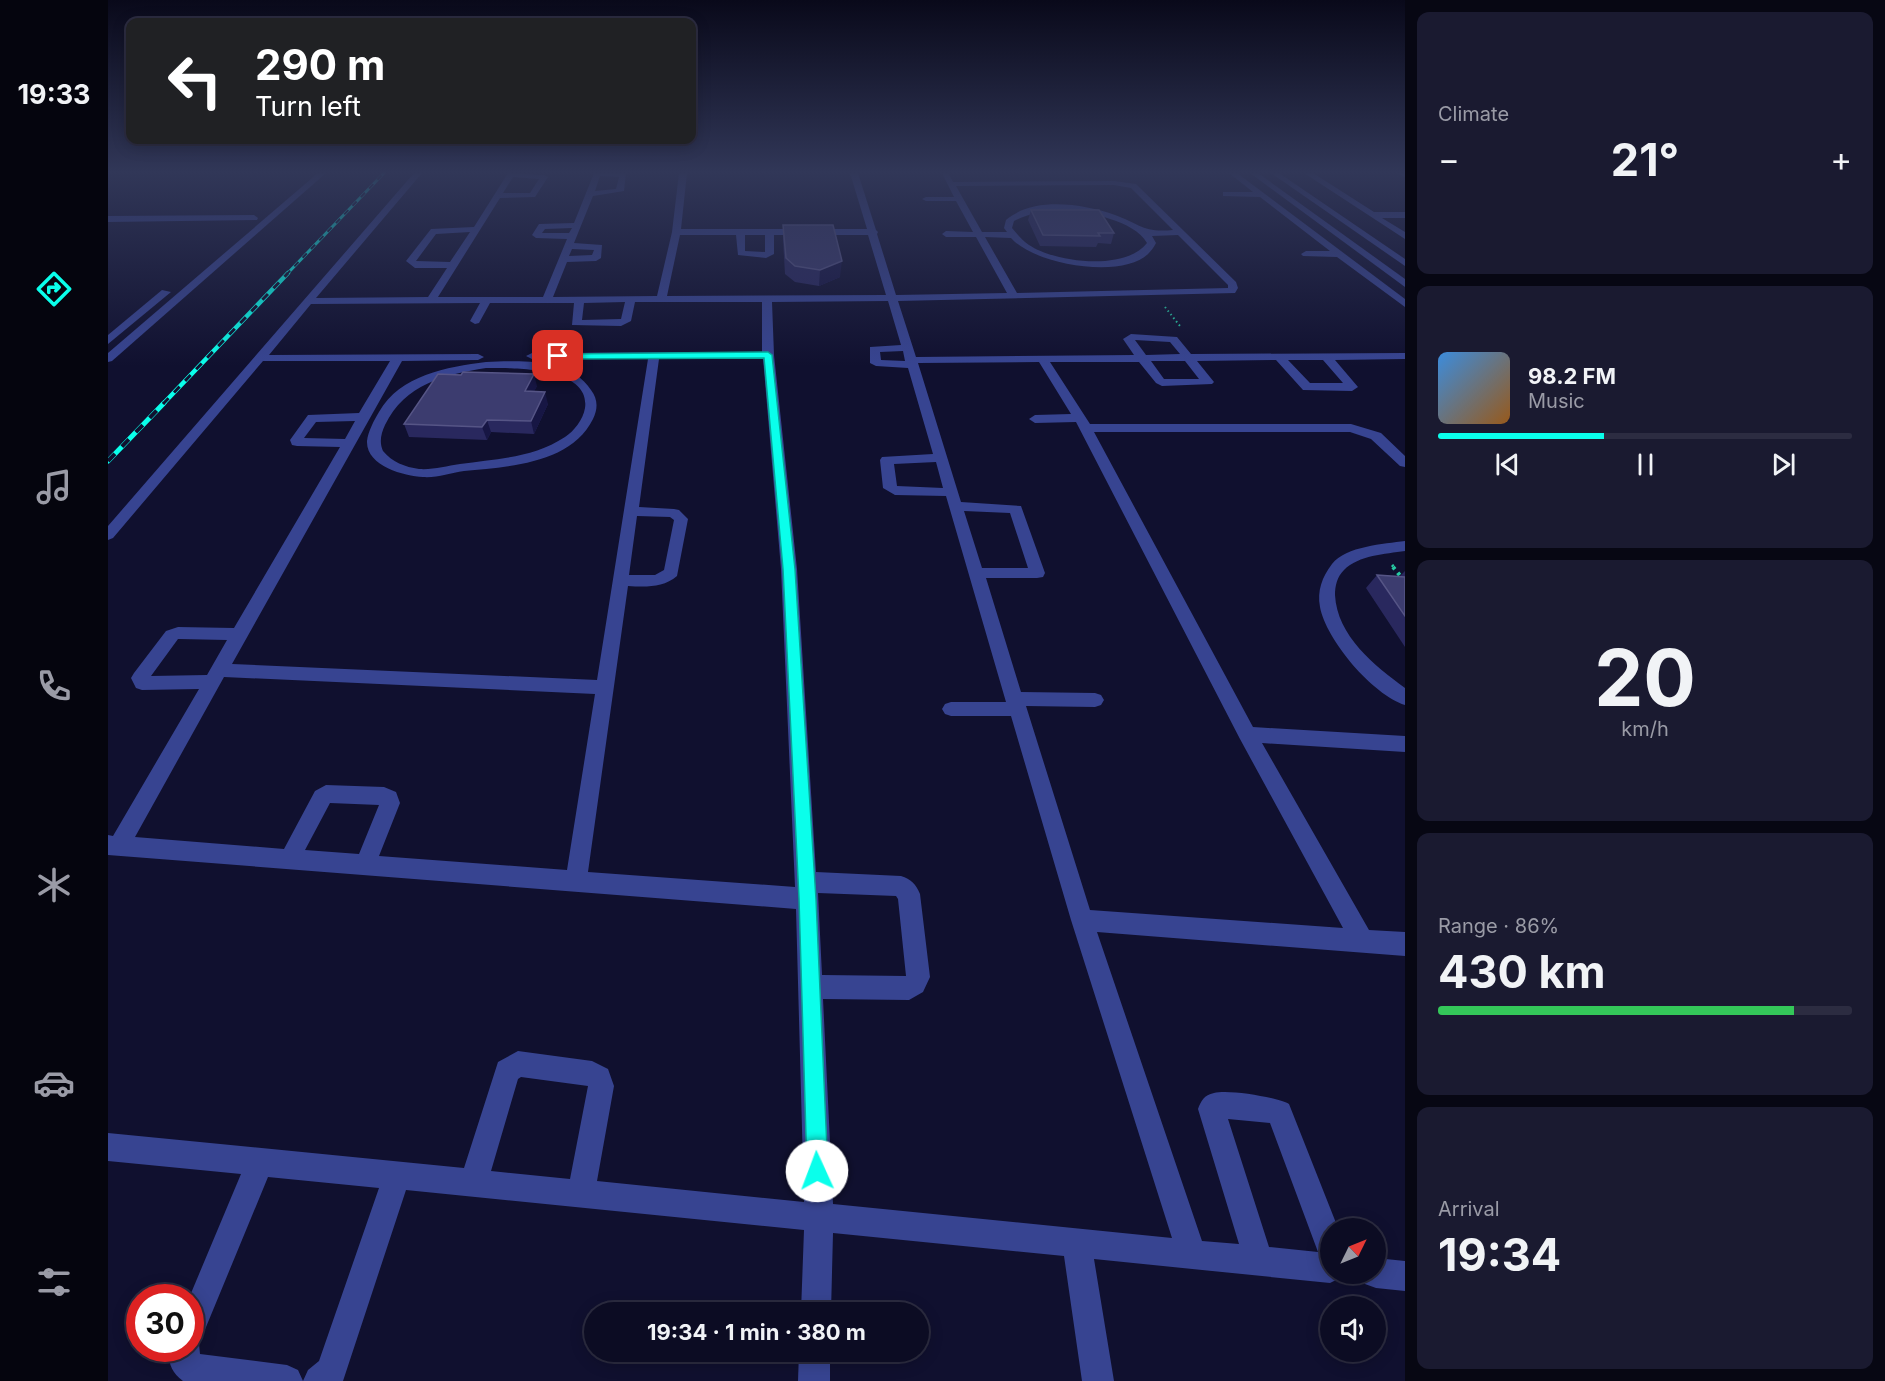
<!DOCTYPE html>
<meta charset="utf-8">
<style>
:root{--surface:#0c0c23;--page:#1a1a30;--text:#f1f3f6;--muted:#9a9ba6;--line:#2c2c41;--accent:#0affeb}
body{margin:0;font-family:Inter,sans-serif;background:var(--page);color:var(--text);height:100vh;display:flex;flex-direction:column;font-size:22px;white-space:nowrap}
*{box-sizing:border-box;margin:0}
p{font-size:20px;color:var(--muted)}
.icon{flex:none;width:33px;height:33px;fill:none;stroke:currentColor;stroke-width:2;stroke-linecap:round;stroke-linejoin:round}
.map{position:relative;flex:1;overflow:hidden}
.side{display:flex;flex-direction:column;gap:12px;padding:12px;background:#070713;width:480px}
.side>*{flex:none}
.guide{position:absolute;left:18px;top:18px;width:570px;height:126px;border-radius:12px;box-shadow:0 3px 15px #0003,0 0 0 2px var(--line);background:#202124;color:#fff;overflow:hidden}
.needle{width:39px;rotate:47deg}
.tools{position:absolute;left:1212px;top:1218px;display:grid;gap:12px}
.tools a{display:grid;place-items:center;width:66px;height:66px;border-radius:50%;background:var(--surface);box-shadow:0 3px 15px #0003,0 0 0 2px var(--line);font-size:30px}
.speed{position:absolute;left:18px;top:1284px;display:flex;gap:12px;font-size:30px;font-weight:700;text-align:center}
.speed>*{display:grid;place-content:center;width:78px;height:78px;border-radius:50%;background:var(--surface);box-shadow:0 3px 15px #0003,0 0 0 2px var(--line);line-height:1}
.speed .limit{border:9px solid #d22;background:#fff;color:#111}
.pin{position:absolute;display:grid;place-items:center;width:51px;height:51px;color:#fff;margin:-26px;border-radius:12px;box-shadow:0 3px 9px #0006}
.me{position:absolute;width:66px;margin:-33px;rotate:358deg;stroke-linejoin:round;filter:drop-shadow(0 0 4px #0008)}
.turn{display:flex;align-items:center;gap:21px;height:126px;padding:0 30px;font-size:27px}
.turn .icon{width:78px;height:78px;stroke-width:2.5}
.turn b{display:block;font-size:42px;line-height:51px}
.big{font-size:45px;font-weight:700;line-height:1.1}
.side .card{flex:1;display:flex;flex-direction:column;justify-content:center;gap:9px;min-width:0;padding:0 21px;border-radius:12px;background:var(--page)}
.side .dial{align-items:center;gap:0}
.dial b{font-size:78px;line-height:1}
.song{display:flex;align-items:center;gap:18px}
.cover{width:72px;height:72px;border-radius:9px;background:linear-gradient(135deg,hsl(210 70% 55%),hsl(30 70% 35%))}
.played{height:6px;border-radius:3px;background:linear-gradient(90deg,var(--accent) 40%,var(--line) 40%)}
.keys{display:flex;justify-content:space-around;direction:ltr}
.heat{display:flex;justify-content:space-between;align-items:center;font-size:33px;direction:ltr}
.charge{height:9px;border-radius:4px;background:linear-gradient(90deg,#34c759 86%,var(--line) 0)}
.trip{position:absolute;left:476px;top:1302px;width:345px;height:60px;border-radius:30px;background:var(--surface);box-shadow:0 3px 15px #0003,0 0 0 2px var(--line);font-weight:700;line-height:60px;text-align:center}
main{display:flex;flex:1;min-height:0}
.menu{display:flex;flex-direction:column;width:108px;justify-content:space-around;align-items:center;background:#05050e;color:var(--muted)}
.menu .icon{width:42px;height:42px}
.menu .current{color:var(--accent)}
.menu b{font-size:27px;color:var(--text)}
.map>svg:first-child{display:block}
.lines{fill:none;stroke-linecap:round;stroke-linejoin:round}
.path-far2{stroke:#27caa3;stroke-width:2;stroke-dasharray:1.5 3;stroke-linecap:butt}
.path-far1{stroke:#27caa3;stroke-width:3;stroke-dasharray:2 4;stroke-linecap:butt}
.path{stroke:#27caa3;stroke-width:4;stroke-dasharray:3 4.5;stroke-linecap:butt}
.minor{fill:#374491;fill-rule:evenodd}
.rail-far2-casing{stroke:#0affeb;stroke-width:3}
.rail-far1-casing{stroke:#0affeb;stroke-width:4.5}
.rail-casing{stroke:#0affeb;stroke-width:5}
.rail-far2{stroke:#10102f;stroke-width:2;stroke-dasharray:6;stroke-linecap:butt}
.rail-far1{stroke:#10102f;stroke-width:3;stroke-dasharray:8;stroke-linecap:butt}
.rail{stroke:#10102f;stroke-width:4;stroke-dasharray:10;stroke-linecap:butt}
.wall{fill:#29285e}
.shaded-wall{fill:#171644}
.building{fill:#3c3c6f;stroke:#565586;stroke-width:1.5}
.route{fill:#0affeb;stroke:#06a699;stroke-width:1.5}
</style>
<main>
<nav class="menu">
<b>19:33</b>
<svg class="icon current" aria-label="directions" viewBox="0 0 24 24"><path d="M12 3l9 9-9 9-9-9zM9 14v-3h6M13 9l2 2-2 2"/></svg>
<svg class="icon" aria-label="music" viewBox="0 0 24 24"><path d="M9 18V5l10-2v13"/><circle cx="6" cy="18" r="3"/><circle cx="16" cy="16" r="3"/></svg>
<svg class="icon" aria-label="phone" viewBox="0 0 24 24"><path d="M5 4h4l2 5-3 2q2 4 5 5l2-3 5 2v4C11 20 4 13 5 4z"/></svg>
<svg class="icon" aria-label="climate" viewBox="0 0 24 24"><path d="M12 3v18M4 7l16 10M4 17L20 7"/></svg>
<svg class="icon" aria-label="car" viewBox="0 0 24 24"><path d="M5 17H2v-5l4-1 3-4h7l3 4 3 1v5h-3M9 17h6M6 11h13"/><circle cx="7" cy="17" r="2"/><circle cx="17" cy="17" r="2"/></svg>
<svg class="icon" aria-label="filters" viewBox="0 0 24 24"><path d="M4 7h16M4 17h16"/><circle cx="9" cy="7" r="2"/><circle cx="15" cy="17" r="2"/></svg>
</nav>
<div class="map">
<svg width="1297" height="1381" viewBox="0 0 1297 1381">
<rect width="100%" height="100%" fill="#10102f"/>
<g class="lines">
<path class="path-far2" d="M 1057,307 L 1072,326"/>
<path class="path-far1" d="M 1284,565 L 1287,568"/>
<path class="path" d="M 1285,567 L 1294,578"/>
<g class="minor">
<path d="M 210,173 L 218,173 L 4,361 L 0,362 L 0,353 Z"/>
<path d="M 306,173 L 314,173 L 208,298 L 320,297 L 339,268 L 307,268 L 298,261 L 323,229 L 366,227 L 400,173 L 436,175 L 440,177 L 427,197 L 392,198 L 330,297 L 435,297 L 459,239 L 428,238 L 424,235 L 431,224 L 466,223 L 486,173 L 518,173 L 516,191 L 485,196 L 466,243 L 494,245 L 493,258 L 488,261 L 459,262 L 445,297 L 549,296 L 564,232 L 571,173 L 579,173 L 573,229 L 759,229 L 742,173 L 750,173 L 768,230 L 770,232 L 769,234 L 788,295 L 899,293 L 868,237 L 838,237 L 834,234 L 838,231 L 865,232 L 848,201 L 818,201 L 814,199 L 818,197 L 846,197 L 834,173 L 840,173 L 845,182 L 1006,181 L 1028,184 L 1128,282 L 1130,288 L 1127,293 L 790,301 L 808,357 L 1026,355 L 1015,339 L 1023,334 L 1069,337 L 1083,354 L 1297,353 L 1297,359 L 1227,360 L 1250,387 L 1244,391 L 1195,390 L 1168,360 L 1089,361 L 1106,382 L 1104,384 L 1054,386 L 1048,383 L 1031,362 L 942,362 L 982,424 L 1243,424 L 1273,433 L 1297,456 L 1297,467 L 1292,466 L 1263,439 L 1242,432 L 986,432 L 1145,727 L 1297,736 L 1297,752 L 1154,743 L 1261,930 L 1297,932 L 1297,956 L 989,932 L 1094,1241 L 1131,1244 L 1090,1109 C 1093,1101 1096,1095 1106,1093 C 1120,1089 1168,1097 1181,1104 L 1230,1228 L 1222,1228 L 1222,1274 L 1235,1274 L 1232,1278 L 1222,1283 L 986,1259 L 1006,1381 L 974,1381 L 956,1256 L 725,1233 L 723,1312 L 693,1312 L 696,1230 L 298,1190 L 235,1381 L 195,1381 L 200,1370 L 211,1361 L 271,1188 L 160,1177 L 91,1344 L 92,1354 L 179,1365 L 190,1370 L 195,1381 L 75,1381 C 63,1372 60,1363 61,1348 L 82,1348 L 81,1298 L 133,1174 L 0,1161 L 0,1133 L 356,1168 L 390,1062 L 410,1051 L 484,1061 L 500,1069 L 506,1086 L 489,1181 L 696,1202 L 688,909 L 0,855 L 0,835 L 5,836 L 91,689 L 34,690 L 28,688 L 23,678 L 26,673 L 58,631 L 70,627 L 126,628 L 232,447 L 189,446 L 184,445 L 182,440 L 200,415 L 251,413 L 282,361 L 155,361 L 5,538 L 0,540 L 0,526 ZM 492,176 L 511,177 L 508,189 L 487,191 ZM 405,177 L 431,179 L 422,193 L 395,193 ZM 1006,185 L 1023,188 L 1065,230 C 1035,233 1032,224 1007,215 C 975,204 926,196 898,220 L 896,228 L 899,232 L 874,232 L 848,186 ZM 955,210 C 980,212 1026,220 1039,243 C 1018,271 948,263 921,245 C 914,240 909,234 904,228 L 906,221 C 922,213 937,210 955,210 ZM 464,228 L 461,233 L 434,233 L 437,229 ZM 362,232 L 342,262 L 308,261 L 328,234 ZM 572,235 L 628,235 L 630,255 L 658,258 L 666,254 L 666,235 L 760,235 L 778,295 L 559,296 ZM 637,235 L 657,235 L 657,252 L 637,251 ZM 1070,235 L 1120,285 L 1120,288 L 909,293 L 877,237 L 903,238 C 925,264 1013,280 1040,254 C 1043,251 1046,247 1048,243 L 1044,236 ZM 464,249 L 486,250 L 484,255 L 461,256 ZM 780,301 L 793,345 L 762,347 L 762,363 L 768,366 L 800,368 L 825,454 L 774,457 L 772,460 L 775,488 L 787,495 L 838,496 L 898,702 L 843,702 L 837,704 L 834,709 L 837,714 L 843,716 L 903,716 L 963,920 L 1064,1238 L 725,1204 L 715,999 L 801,1000 L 815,992 L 822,977 L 812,894 C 808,884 803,879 793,876 L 708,872 L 689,569 L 666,355 L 664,302 ZM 517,302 L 513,319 L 474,320 L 476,303 ZM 527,302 L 654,302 L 654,352 L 424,353 L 418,356 L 424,359 L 540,359 L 489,680 L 124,664 L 294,361 L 370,360 L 376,357 L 370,354 L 161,355 L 203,304 L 372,303 L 362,321 L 367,324 L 371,323 L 382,303 L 466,303 L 464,325 L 513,326 L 523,321 ZM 1027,340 L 1062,342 L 1072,354 L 1038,355 ZM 795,351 L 797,361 L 773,360 L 772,352 ZM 655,358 L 673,569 L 687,887 L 480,872 L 520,586 C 537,587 555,588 569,576 L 580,519 L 571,510 L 566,509 L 531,507 L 551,359 ZM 1180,360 L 1215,360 L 1235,383 L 1202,383 ZM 1043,361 L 1077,361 L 1091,379 L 1056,379 ZM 931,362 L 963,414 L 927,415 L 921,419 L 927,423 L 968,422 L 1132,739 L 1235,928 L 982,910 L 918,706 L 987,707 L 993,705 L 996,700 L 993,695 L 987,693 L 913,692 L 878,578 L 929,578 L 935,577 L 937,573 L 913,506 L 853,502 L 810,363 ZM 247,421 L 237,439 L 196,438 L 208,422 ZM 828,462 L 835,488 L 789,486 L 786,464 ZM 856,511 L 902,513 L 920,568 L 874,568 ZM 529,516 L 562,517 L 566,520 L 556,570 L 547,575 L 521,575 ZM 70,639 L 71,639 L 119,640 L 99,675 L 43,676 ZM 116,677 L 487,694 L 459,870 L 271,856 L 292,803 L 288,792 L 276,787 L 218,785 L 207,791 L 176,849 L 27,837 ZM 222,803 L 271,805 L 251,854 L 197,850 ZM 710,893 L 788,896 L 790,899 L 798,976 L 714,975 ZM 413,1077 L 480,1086 L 462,1179 L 383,1171 L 410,1079 ZM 1120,1119 L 1162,1123 L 1210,1252 L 1161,1247 Z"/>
<path d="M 1121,173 L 1129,173 L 1297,299 L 1297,307 L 1229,257 L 1195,256 L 1193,254 L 1198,251 L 1222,251 L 1152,197 L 1115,196 L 1115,192 L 1145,192 Z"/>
<path d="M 1142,173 L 1150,173 L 1297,279 L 1297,287 Z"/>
<path d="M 1163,173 L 1171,173 L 1297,259 L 1297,266 Z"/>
<path d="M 1196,173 L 1205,173 L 1266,212 L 1297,212 L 1297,218 L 1274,218 L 1297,232 L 1297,239 Z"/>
<path d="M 1289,173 L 1297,173 L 1297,177 Z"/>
<path d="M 146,215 L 150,218 L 149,220 L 0,222 L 0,216 Z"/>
<path d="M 54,290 L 63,292 L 0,344 L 0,335 Z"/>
<path d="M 378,362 C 412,361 461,357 483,390 C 490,399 490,409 485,419 C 463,464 399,467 356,471 C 342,473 329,478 315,477 C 296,476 258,466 259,441 C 260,432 266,420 271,412 C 292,375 339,367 378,362 ZM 378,368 C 403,368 483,366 477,408 C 475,420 466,431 457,437 C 425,458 388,459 352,464 C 338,466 325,470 311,469 C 297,467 284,462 275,451 C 271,442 273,434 277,425 C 297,384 336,375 378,368 Z"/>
<path d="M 1297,541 L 1297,551 C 1277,554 1251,555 1236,570 C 1229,577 1227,586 1227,595 C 1229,636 1267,666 1297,688 L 1297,705 C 1265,695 1218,640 1212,607 C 1209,591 1214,577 1224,564 C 1238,546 1276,544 1297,541 Z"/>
<path d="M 1268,1258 L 1297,1261 L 1297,1291 L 1268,1288 L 1257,1284 L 1253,1274 L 1268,1274 Z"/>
<path d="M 691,1352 L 722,1352 L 722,1381 L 690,1381 Z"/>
</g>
<g class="rail-far2-casing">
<path id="rail-far2" d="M 178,275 L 276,173"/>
</g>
<g class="rail-far1-casing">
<path id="rail-far1" d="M 55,404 L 180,273"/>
</g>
<g class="rail-casing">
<path id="rail" d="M 0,461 L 56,403"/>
</g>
<use href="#rail-far2" class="rail-far2"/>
<use href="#rail-far1" class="rail-far1"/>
<use href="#rail" class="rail"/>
</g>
<g class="wall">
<path d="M 923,210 L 1006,233 L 1003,244 L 990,243 L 988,247 L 932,246 L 920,220 Z"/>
<path d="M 675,225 L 732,277 L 711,286 L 687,282 L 677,274 L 675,240 Z"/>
<path d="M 429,386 L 426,391 L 440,404 L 426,434 L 383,432 L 379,440 L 301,437 L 296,424 Z"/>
<path d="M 1297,571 L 1297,647 L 1258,588 L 1269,575 L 1292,576 Z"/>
</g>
<g class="shaded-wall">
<path d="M 734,261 L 732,277 L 711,286 L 712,270 Z"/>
<path d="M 426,374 L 429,386 L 420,403 L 417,391 Z"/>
<path d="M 437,392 L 440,404 L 426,434 L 423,421 Z"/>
<path d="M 379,420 L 383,432 L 379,440 L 374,427 Z"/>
</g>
<g class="building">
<path d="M 923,210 L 991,210 L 1006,233 L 990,233 L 992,236 L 935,235 Z"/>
<path d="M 675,225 L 725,225 L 734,261 L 712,270 L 687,266 L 678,258 Z"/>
<path d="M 355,372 L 426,374 L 417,391 L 437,392 L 423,421 L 379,420 L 374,427 L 296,424 L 330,374 L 353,375 Z"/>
<path d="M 1269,575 L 1297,577 L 1297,616 Z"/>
</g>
<linearGradient id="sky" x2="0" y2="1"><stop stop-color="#09091a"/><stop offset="0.47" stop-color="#313758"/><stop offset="1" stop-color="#313758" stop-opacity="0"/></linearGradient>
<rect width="1297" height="366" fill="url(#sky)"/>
<path class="route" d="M 660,352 L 664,355 L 687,569 L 708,899 L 720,1171 L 716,1179 L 709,1182 L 702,1179 L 699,1171 L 691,899 L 675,569 L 656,358 L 450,359 L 446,356 L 450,354 Z"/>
</svg>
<div class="tools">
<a><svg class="needle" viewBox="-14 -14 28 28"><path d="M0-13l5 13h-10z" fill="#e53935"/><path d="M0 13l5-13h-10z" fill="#9a9ba6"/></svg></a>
<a><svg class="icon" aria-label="sound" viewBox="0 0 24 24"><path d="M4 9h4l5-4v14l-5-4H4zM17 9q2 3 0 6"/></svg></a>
</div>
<div class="speed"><div class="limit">30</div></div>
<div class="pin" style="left:450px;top:356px;background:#d93025"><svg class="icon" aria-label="arrive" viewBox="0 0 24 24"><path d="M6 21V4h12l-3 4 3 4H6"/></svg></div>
<svg class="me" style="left:709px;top:1171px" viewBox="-20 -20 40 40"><circle r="19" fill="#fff"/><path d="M0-13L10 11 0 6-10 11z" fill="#0affeb"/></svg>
<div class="trip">19:34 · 1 min · 380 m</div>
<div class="guide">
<div class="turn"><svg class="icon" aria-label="left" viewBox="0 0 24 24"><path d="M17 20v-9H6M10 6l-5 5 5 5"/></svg><div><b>290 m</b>Turn left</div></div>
</div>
</div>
<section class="side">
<div class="card"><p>Climate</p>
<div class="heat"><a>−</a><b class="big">21°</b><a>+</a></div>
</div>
<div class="card">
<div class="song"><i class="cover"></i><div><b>98.2 FM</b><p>Music</p></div></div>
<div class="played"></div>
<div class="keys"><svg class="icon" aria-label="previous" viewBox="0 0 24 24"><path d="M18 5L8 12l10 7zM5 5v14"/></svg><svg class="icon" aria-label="pause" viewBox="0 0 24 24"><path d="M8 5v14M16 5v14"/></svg><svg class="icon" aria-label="next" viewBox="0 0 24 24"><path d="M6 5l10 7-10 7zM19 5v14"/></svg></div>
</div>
<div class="card dial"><b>20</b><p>km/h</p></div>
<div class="card"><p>Range · 86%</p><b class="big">430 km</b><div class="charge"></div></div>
<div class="card"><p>Arrival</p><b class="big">19:34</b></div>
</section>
</main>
